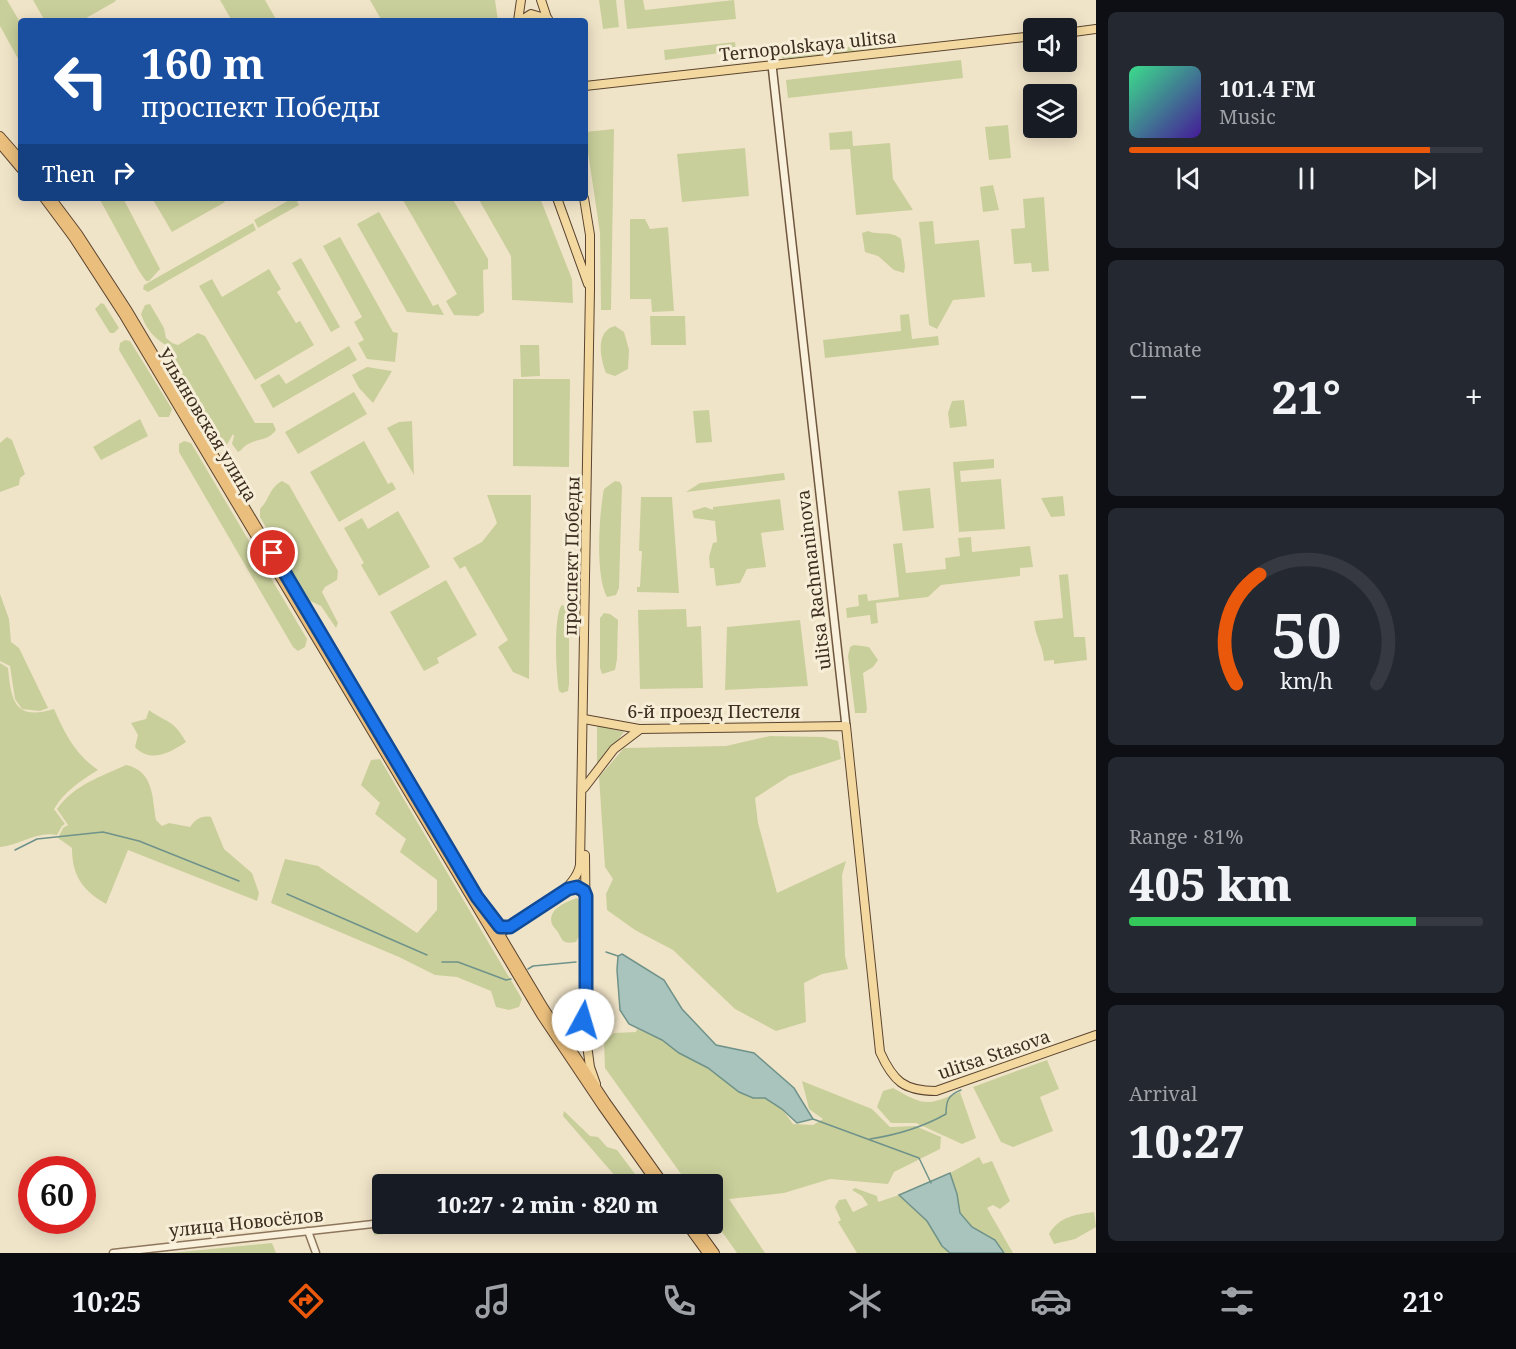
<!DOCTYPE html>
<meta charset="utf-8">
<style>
:root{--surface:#171b24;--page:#242831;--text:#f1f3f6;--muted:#9ea1a6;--line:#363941;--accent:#ea580c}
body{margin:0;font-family:"Noto Serif",serif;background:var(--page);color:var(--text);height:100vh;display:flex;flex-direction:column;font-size:22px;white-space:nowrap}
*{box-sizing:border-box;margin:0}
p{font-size:20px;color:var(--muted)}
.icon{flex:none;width:33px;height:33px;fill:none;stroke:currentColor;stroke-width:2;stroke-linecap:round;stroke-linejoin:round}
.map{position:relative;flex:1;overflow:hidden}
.sheet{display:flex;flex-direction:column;gap:12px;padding:12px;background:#0d0f14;width:420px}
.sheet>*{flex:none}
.guide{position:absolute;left:18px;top:18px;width:570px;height:183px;border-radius:6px;box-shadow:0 3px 15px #0003;background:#1a4fa0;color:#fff;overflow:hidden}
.buttons{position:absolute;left:1023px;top:18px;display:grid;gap:12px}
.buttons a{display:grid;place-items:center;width:54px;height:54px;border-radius:6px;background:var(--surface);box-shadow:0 3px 15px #0003;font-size:30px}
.speed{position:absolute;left:18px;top:1156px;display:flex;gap:12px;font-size:30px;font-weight:700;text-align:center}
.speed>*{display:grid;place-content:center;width:78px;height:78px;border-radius:50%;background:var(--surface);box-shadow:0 3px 15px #0003;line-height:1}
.speed .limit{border:9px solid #d22;background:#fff;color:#111}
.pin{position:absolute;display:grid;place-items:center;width:51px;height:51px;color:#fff;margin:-26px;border:3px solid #fff;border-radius:50%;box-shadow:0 2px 6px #0007}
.me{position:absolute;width:66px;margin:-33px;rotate:6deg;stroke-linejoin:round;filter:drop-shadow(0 0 4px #0008)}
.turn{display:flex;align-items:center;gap:21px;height:126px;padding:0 24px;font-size:27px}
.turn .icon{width:78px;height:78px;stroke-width:2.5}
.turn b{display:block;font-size:42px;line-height:51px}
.then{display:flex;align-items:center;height:57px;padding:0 24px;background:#0003;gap:12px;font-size:22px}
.big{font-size:45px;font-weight:800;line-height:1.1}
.sheet .widget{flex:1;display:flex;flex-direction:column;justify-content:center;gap:9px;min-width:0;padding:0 21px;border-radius:9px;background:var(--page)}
.sheet .dial{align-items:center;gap:0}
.dial svg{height:156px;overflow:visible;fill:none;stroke:var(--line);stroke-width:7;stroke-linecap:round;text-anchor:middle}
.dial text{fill:var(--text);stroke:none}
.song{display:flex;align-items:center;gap:18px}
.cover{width:72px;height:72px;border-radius:9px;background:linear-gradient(135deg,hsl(150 70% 55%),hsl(260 70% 35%))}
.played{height:6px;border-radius:3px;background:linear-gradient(90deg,var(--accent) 85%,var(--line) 85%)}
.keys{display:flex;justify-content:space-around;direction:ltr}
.heat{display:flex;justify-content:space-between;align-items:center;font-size:33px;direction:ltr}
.charge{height:9px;border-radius:4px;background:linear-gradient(90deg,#34c759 81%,var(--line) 0)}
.trip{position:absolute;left:372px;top:1174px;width:351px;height:60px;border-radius:6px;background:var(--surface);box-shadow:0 3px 15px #0003;font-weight:800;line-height:60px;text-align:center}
.menu{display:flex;height:96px;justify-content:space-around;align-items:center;background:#090b0e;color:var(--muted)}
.menu .icon{width:42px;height:42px}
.menu .active{color:var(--accent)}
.menu b{font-size:27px;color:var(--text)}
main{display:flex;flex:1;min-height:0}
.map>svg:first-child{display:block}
.green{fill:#c9cf9b}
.water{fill:#a9c4bc;stroke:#6f938a;stroke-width:1.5}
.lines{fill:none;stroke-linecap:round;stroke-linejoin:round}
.stream{stroke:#6f938a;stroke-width:1.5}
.tertiary-casing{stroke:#8d765c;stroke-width:9}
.secondary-casing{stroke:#6f573f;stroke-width:10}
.primary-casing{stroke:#5b4430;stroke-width:10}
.trunk-casing{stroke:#5b4430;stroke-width:10}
.tertiary{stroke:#faf1dc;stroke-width:6}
.secondary{stroke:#faf1dc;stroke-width:7}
.primary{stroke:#f3d9a0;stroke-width:8}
.trunk{stroke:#eabe7c;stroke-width:8}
.route-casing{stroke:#114b97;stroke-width:15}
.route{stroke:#1a73e8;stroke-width:10}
.labels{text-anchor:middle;stroke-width:6;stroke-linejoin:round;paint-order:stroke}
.street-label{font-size:18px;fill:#3d2e20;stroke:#f7eed8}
</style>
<main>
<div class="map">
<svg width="1096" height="1253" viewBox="0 0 1096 1253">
<rect width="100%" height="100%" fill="#f0e4c8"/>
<g class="green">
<path d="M 0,0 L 7,0 L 21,24 L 21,64 L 0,26 Z"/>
<path d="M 33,0 L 115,0 L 116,1 L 81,21 L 45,21 Z"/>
<path d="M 220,0 L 265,0 L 277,21 L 232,21 Z"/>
<path d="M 370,0 L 495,0 L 498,21 L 382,21 Z"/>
<path d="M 599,0 L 616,0 L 619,27 L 603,29 Z"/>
<path d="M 624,0 L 643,0 L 645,10 L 734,0 L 736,19 L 627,29 Z"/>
<path d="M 735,42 L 736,51 L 665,60 L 664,50 Z"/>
<path d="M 885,43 L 886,48 L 782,59 L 782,54 Z"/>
<path d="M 961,60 L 963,78 L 788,98 L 786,80 Z"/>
<path d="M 1008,125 L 1011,158 L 989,160 L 985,127 Z"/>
<path d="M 614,129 L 611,310 L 601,310 L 600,233 L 585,132 Z"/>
<path d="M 852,131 L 853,146 L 890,143 L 893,179 L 913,210 L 856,215 L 850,149 L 830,150 L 829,133 Z"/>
<path d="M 745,148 L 749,196 L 682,202 L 677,154 Z"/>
<path d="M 993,185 L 999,210 L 983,212 L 980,187 Z"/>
<path d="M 1044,197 L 1049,271 L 1032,272 L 1031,263 L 1014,264 L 1011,229 L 1025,228 L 1023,199 Z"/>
<path d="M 99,198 L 123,198 L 160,269 L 149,281 L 146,281 L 139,271 Z"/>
<path d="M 152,198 L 222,198 L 225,202 L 172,232 Z"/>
<path d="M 293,198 L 295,198 L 299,205 L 258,228 L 254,220 Z"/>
<path d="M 406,198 L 452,198 L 488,259 L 488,269 L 483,270 L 484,312 L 478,316 L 454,315 L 446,301 L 457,294 L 403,200 Z"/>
<path d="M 478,198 L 540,198 L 572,279 L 573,303 L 512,300 L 511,256 Z"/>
<path d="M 379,212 L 433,306 L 438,304 L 444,315 L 407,312 L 357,224 Z"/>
<path d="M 630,219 L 645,219 L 650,229 L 668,227 L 674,311 L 652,312 L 651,299 L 630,299 Z"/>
<path d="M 933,221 L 935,244 L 979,240 L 985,297 L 953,300 L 937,329 L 929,325 L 919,222 Z"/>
<path d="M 253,223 L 256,230 L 148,292 L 143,289 L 144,285 Z"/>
<path d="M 868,231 C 879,236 891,230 901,239 L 905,266 L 904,273 L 894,270 L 878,256 L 865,252 L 862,233 Z"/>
<path d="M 340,237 L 393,332 L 398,333 L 395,362 L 367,359 L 358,343 L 364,340 L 354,322 L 362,317 L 323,246 Z"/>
<path d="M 301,258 L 340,327 L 331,332 L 292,263 Z"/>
<path d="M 269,269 L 281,289 L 277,292 L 296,323 L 300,321 L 314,345 L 255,380 L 199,286 L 212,279 L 222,297 Z"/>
<path d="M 101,303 L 104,304 L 119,328 L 114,333 L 110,333 L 95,309 Z"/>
<path d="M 150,304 L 164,328 L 166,338 L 172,343 L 178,345 L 198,333 L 205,336 L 255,423 L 273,423 L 276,430 C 268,442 255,438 245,446 C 242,448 241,451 238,452 L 232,444 L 234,436 L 233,434 L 225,448 L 220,449 L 169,364 L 171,349 C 156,339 147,332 141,314 L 145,305 Z"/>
<path d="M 909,314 L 912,339 L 938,336 L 939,345 L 825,358 L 823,340 L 901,331 L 900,315 Z"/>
<path d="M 650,316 L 685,316 L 686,345 L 651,345 Z"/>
<path d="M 615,326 L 624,332 L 629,350 L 628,369 L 615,376 L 606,373 C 600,358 595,331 615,326 Z"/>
<path d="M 125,340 L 130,341 L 172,409 L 169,417 L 159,417 L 119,350 L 120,343 Z"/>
<path d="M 520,345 L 539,345 L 540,376 L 521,377 Z"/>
<path d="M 349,346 L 357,360 L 273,408 L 260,385 L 279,374 L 286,384 Z"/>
<path d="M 367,367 L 392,371 L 373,403 L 359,388 L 352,375 Z"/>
<path d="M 513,379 L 570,379 L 569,467 L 513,466 Z"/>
<path d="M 354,392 L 367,414 L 298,454 L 285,432 Z"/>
<path d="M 964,400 L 967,426 L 950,428 L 948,413 L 952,401 Z"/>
<path d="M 709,410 L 712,442 L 696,443 L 693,411 Z"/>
<path d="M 140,419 L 148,436 L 101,460 L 93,447 Z"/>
<path d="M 412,421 L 414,475 L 387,428 L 399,422 Z"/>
<path d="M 7,437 L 12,440 L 25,474 L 20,478 L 19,485 L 0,492 L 0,443 Z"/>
<path d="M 184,441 L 191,443 L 307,639 L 305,647 L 298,651 L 293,647 L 179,452 L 179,444 Z"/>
<path d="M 364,441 L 388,484 L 392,482 L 396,489 L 339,522 L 310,472 Z"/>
<path d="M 994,459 L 994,468 L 960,471 L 961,482 L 1001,479 L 1005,529 L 959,532 L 953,462 Z"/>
<path d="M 784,473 L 785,480 L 686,492 L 700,483 Z"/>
<path d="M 282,481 L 289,485 L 338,571 L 337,580 L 325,587 L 322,592 L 338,623 L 336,628 L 321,606 L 308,600 L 260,517 L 260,509 C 270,499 269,488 282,481 Z"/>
<path d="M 615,481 L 620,482 L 622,486 L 619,588 L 616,595 L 607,597 C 595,577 599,513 604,489 Z"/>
<path d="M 930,488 L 934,528 L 903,531 L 898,491 Z"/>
<path d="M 487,495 L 531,495 L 529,679 L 513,672 L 498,647 L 508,640 L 465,566 L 460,569 L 453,558 L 482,542 L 497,523 Z"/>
<path d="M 1063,496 L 1065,516 L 1051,517 L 1041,498 Z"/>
<path d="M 641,497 L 672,497 L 679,593 L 637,592 L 637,587 L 640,587 L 642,551 L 639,551 Z"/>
<path d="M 780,499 L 784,530 L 761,533 L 766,567 L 747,569 L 740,583 L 716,586 L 714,568 L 710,568 L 709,557 L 713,543 L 717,542 L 715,521 L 694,518 L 692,511 L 705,507 L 713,510 L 713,507 Z"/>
<path d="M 398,511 L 430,567 L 379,596 L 361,565 L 364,563 L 344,528 L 362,518 L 368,529 Z"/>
<path d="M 971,537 L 972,552 L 1030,546 L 1033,567 L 1020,568 L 1020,576 L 941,585 L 928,597 L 876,603 L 878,623 L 871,624 L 870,615 L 847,618 L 846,608 L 859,606 L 858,595 L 867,594 L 868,601 L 899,597 L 893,544 L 902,543 L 906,573 L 946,569 L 945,558 L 960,556 L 958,538 Z"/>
<path d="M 1068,574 L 1074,637 L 1085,637 L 1087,660 L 1054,664 L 1054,660 L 1044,661 C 1043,646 1035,636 1034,621 L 1063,618 L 1059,575 Z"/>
<path d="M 446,580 L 477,635 L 437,658 L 439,663 L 424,671 L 390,612 Z"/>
<path d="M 0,594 L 9,619 L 11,642 L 19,648 L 48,708 L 40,711 L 22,709 L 15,699 L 10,666 L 0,661 Z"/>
<path d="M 562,605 L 565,606 L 569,617 L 569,684 L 568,691 L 562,693 L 559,691 C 556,677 553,614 562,605 Z"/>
<path d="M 686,609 L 687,627 L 701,626 L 703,688 L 640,689 L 638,610 Z"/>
<path d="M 604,613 L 610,614 L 618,620 L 617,659 L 615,670 L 602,674 L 600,668 L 600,618 Z"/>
<path d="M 800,620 L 808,686 L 725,690 L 727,627 Z"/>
<path d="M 854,645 L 869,647 L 878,660 L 873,667 L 863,673 L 867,709 L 866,713 L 855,713 L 848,656 L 850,647 Z"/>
<path d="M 0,663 L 8,668 C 11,701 15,721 54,709 C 65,734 75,754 98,770 C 80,781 65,791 54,809 L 65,824 L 62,826 L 57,835 C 36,831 21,845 0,847 Z"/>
<path d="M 149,710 C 168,724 172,718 186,742 C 171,752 151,764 135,747 L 138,735 L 131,723 L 146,719 Z"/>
<path d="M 597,725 L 624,732 L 597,767 Z"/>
<path d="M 770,736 L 823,737 L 838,741 L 841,759 L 789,776 L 755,798 L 758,823 L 777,893 L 846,861 L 842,875 L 845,956 L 848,969 L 822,974 L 804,983 L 806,1022 L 776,1031 L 735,1009 L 673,950 L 635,930 L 607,910 L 606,894 L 613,879 L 605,867 L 599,777 L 624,748 L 726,746 Z"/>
<path d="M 380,759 L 522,999 L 519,1007 L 509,1010 L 496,1007 L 491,991 L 457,977 L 435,975 L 399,957 L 271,903 L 285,859 L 318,866 L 417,933 L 437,910 L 437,880 L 400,852 L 406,839 L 375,814 L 380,803 L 361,785 L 371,760 Z"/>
<path d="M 126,765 C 154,771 152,797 156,820 L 162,826 L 169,823 L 190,827 C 195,820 201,815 211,817 L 224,849 L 252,873 L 259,893 L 257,901 L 128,850 L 106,904 C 82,890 72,875 72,848 L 58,838 L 63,828 L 68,825 L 57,809 C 74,785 100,777 126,765 Z"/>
<path d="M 577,898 L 580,901 L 579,936 L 576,942 C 563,944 563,942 558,932 C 557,931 552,925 552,924 C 547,909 566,902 577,898 Z"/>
<path d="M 637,1029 L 662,1040 L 679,1053 L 708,1068 L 739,1092 L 753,1098 L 765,1098 L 782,1109 L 793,1124 L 813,1125 L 823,1119 L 809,1109 L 802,1081 L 872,1109 L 890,1127 L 915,1126 L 941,1137 L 940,1149 L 894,1172 L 888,1184 L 830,1179 L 784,1193 L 729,1199 L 765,1253 L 737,1253 L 713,1219 L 712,1185 L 689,1185 L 605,1068 L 604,1041 L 614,1033 L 636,1032 Z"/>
<path d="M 1047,1060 L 1059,1089 L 1040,1097 L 1053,1131 L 1013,1147 L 1001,1142 L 973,1087 Z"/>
<path d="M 893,1088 C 925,1106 926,1106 960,1092 L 976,1138 L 962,1144 L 916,1123 L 891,1123 L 877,1107 L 883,1091 Z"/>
<path d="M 564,1111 L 590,1136 L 598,1137 L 607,1147 L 617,1150 L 635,1174 L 634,1182 L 623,1185 L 563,1116 Z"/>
<path d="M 979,1157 L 983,1164 L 992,1161 L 1010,1201 L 1000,1209 L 993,1205 L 987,1208 L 1013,1253 L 1004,1253 L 995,1240 L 972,1227 L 960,1213 L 957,1194 L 950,1173 Z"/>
<path d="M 855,1188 L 877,1196 L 878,1202 L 899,1195 L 927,1221 L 942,1246 L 950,1253 L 857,1253 L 838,1222 L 841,1220 L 835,1207 L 839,1200 L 846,1199 L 853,1212 L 868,1205 L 862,1196 L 852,1190 Z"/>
<path d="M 1094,1212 L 1096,1227 L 1075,1239 L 1054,1244 L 1049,1234 C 1060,1216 1074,1215 1094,1212 Z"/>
<path d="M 412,1224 L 502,1224 L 374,1235 L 373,1228 Z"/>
<path d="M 272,1243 L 276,1253 L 171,1253 Z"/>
</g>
<g class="water">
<path d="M 622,954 L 664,980 L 682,1009 L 716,1045 L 754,1053 L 794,1088 L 813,1119 L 797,1123 L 782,1109 L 765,1098 L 753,1098 L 739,1092 L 708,1068 L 679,1053 L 662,1040 L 629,1024 L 620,1010 L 617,970 L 618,956 Z"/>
<path d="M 950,1173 L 957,1194 L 960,1213 L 972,1227 L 995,1240 L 1004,1253 L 950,1253 L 942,1246 L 927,1221 L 899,1195 Z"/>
</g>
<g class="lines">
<g class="stream">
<path d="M 15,850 L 37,839 L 103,832 L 139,841 L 239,881"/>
<path d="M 287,894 L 427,955"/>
<path d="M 606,952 L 618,956"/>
<path d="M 442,962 L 458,962 L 506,980 L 511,979"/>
<path d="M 528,969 L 533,966 L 576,962"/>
<path d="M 813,1119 L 919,1158 L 931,1183"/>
<path d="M 870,1139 C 896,1135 923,1127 946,1114 C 946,1101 948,1095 961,1090"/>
</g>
<g class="tertiary-casing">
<g id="tertiary">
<path d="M 641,1185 L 654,1176"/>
<path d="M 308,1231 L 316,1253"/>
<path d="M 113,1253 L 382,1223"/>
</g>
</g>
<g class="secondary-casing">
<path id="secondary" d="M 772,65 L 846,726"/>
</g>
<g class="primary-casing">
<g id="primary">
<path d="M 541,0 L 548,21"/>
<path d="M 518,21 L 521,0"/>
<path d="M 520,21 L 531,14 L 548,19"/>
<path d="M 1066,33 L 1096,29"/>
<path d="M 585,86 L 1034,36"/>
<path d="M 557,198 L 588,284"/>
<path d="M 584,719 L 639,729 L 846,726 L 880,1052 C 893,1081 904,1091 936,1091 L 1096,1035"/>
<path d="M 584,788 L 614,749 L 639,730"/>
<path d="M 585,855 L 587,1045 L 590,1067 L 596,1084"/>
<path d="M 495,936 C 519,921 575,894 580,865 L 590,289 L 590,235 L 584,198"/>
<path d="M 559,1038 L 569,1038 L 576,1034 L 583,1018"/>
</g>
</g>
<g class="trunk-casing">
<g id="trunk">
<path d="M 0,136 L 21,160"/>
<path d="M 0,144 L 21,169"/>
<path d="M 44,198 L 73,237 L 123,314 L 541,1015 L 602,1106 L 658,1185"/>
<path d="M 51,198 L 78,234 L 128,311 L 544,1008 L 606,1102 L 665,1185"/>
<path d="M 686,1224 L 707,1253"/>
<path d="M 694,1224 L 715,1253"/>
</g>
</g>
<use href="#tertiary" class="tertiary"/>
<use href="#secondary" class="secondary"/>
<use href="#primary" class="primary"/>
<use href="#trunk" class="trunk"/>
</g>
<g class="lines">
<g class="route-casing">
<path id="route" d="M 273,553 L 477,897 L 500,927 L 510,927 L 568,889 L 577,887 L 584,891 L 586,896 L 586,996 L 583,1020"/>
</g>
<use href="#route" class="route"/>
</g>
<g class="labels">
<g class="street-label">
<text transform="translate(808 46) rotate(-6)" y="6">Ternopolskaya ulitsa</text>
<text transform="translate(207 425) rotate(59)" y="6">Ульяновская улица</text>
<text transform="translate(572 556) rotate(-89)" y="6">проспект Победы</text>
<text transform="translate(814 580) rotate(-97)" y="6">ulitsa Rachmaninova</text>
<text x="714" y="718">6-й проезд Пестеля</text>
<text transform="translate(994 1055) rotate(-19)" y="6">ulitsa Stasova</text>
<text transform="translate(246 1223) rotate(-6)" y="6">улица Новосёлов</text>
</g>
</g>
</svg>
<div class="buttons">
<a><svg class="icon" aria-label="sound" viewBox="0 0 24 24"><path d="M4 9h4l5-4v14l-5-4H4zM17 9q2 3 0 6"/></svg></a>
<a><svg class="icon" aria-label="layers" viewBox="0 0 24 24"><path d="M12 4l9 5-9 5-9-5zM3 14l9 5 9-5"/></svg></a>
</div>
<div class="speed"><div class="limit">60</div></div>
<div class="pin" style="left:273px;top:553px;background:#d93025"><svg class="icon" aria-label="arrive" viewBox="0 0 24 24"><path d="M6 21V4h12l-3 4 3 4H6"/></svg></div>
<svg class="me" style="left:583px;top:1020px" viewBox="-20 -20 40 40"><circle r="19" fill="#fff"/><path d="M0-13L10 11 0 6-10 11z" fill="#1a73e8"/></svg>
<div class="trip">10:27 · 2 min · 820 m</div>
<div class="guide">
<div class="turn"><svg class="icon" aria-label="left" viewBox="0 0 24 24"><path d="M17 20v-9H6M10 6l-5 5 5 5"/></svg><div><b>160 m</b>проспект Победы</div></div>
<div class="then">Then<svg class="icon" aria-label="right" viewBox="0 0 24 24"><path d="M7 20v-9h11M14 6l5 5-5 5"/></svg></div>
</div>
</div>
<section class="sheet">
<div class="widget">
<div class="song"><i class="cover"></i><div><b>101.4 FM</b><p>Music</p></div></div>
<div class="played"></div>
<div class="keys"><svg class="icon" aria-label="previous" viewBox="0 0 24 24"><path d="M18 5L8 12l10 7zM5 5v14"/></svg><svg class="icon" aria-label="pause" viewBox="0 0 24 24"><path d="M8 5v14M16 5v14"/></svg><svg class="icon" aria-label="next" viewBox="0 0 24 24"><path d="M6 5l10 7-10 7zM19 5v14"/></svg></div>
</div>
<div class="widget"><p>Climate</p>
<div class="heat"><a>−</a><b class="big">21°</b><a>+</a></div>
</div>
<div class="widget dial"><svg viewBox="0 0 100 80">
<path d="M14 69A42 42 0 1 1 86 69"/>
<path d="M14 69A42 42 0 0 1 26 13" stroke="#ea580c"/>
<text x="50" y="56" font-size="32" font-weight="700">50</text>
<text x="50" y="72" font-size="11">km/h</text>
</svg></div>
<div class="widget"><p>Range · 81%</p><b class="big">405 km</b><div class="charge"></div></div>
<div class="widget"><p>Arrival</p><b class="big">10:27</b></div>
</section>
</main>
<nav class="menu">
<b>10:25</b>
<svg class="icon active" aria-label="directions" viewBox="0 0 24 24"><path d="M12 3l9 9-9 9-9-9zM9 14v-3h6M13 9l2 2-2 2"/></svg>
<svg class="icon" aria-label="music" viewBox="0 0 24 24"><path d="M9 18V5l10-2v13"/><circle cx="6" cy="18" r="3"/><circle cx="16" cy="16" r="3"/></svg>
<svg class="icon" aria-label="phone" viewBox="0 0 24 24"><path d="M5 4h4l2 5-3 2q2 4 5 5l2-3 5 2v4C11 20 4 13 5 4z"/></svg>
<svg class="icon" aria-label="climate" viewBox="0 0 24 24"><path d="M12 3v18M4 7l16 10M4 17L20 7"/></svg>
<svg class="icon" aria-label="car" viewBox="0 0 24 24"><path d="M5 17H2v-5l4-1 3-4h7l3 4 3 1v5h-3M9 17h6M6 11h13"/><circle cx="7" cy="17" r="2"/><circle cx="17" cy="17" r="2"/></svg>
<svg class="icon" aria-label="filters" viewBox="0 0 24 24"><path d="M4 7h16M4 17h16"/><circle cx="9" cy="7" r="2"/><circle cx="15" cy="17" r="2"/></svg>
<b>21°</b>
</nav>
